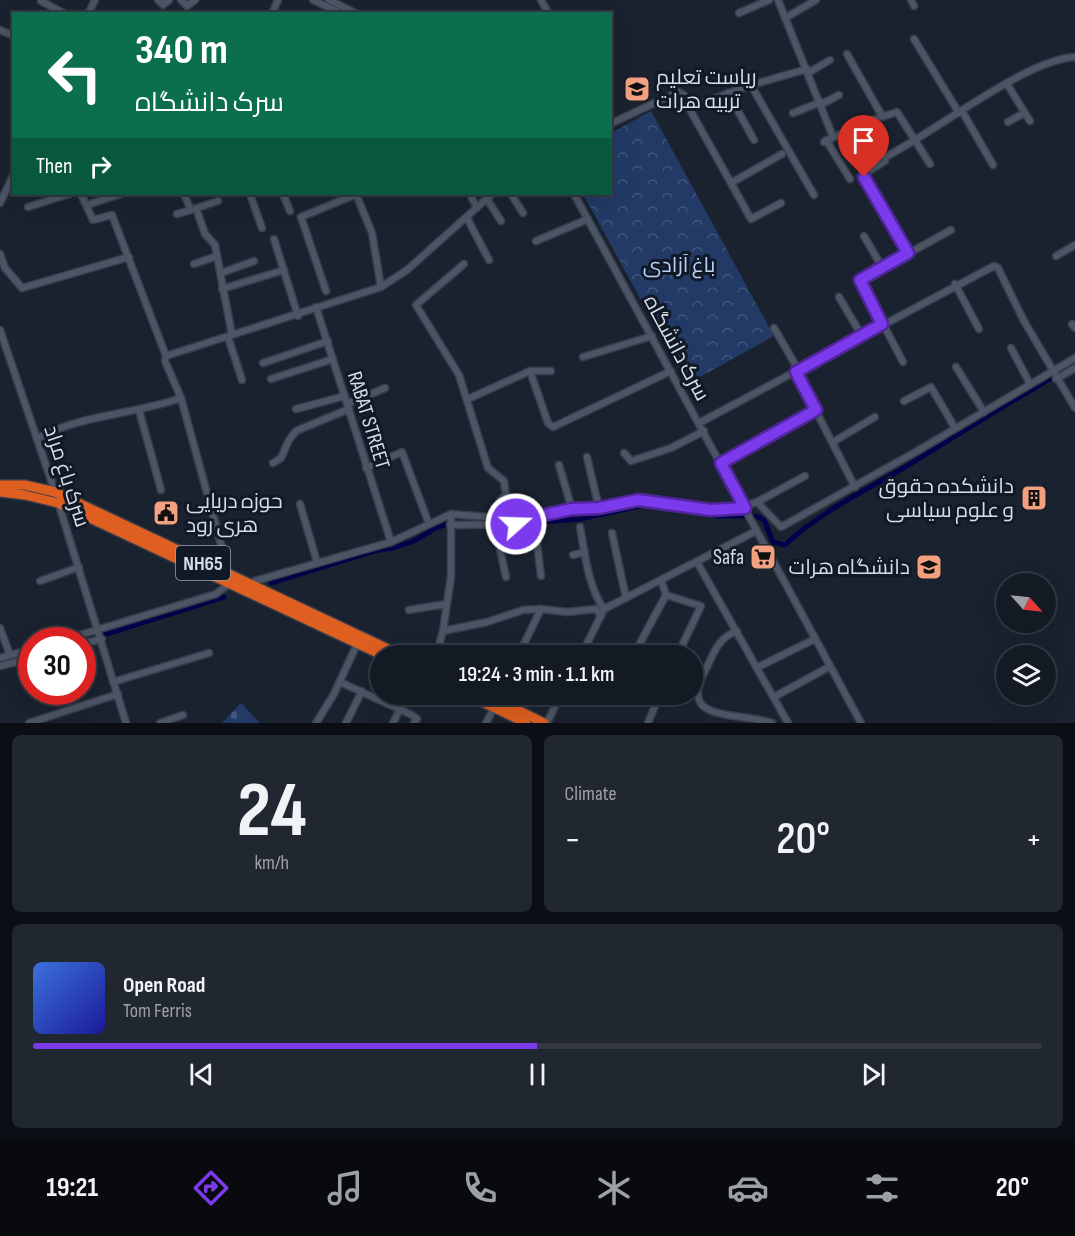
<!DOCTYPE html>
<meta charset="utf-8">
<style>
:root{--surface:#141a24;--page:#212731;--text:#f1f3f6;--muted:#9da1a6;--line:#333841;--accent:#7c3aed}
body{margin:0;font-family:"Sofia Sans Condensed",Cairo,sans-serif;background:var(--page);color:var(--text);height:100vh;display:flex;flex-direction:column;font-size:22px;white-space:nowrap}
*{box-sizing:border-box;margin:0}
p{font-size:20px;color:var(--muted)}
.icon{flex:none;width:33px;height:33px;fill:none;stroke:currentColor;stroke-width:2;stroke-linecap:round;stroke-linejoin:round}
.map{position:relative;height:723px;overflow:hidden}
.details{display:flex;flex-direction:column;gap:12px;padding:12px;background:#0b0e14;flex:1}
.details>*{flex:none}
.top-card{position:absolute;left:12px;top:12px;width:600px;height:183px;border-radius:0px;box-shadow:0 6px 24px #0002,0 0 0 2px var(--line);background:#0b6e4f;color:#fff;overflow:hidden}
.needle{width:39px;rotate:117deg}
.buttons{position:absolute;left:996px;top:573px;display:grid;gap:12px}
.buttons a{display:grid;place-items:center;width:60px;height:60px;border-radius:50%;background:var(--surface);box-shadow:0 6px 24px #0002,0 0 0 2px var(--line);font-size:30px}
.speed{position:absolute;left:18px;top:627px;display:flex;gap:12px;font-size:30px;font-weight:700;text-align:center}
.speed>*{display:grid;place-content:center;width:78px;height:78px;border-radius:50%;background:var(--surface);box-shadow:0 6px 24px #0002,0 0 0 2px var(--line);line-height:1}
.speed .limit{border:9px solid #d22;background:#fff;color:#111}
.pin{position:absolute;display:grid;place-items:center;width:51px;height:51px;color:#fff;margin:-62px -26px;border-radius:50% 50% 50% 0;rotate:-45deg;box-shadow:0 0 6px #0007}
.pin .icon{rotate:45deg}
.me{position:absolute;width:66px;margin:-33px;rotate:70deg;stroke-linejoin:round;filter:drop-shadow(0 0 4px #0008)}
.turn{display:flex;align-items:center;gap:21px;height:126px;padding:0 24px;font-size:27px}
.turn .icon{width:78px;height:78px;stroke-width:2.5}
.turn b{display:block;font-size:42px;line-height:51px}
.then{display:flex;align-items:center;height:57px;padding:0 24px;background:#0003;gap:12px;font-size:22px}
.big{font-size:45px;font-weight:600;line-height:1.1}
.details .card{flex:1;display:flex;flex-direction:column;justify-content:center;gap:9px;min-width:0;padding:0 21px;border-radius:9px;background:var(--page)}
.details .dial{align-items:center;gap:0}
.dial b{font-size:78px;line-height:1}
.song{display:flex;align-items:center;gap:18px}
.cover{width:72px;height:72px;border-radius:9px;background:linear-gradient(135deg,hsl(220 70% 55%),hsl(240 70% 35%))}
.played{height:6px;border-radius:3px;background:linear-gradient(90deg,var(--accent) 50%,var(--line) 50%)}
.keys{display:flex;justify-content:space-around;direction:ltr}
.heat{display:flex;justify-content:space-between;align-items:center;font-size:33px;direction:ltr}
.details .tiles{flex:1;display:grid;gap:12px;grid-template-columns:1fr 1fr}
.card:last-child{grid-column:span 2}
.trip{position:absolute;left:370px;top:645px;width:333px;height:60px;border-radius:30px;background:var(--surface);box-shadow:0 6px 24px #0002,0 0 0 2px var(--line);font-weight:600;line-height:60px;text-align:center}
.menu{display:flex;height:96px;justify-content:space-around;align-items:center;background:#080a0e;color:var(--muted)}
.menu .icon{width:42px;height:42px}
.menu .selected{color:var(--accent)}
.menu b{font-size:27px;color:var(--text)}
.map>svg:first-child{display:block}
.cemetery{fill:url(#cemetery-stones)}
.park{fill:url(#park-crowns)}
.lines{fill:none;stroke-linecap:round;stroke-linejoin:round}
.canal{stroke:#00024a;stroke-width:5}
.minor-casing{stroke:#373d4a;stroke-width:9}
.highway-casing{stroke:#373d4a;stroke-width:12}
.minor{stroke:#4c5565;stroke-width:6}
.highway{stroke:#de5f20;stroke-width:9}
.route-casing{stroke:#51269a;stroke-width:15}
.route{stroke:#7c3aed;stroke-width:10}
.labels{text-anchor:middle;stroke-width:6;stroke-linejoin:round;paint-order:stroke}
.shield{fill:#111926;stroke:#9ca2ad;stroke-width:1.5}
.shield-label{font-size:20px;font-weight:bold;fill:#d7dde7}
.poi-label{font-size:21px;fill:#d7dde7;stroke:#111926;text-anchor:end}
.park-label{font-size:21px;fill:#bad2fb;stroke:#111926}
.street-label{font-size:21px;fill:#d7dde7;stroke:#111926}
</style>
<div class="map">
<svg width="1075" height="723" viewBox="0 0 1075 723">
<defs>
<pattern id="cemetery-stones" width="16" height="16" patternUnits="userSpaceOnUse" patternTransform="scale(1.5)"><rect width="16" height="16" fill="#223a65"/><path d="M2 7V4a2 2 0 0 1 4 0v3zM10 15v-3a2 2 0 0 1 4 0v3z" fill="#41567b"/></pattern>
<pattern id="park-crowns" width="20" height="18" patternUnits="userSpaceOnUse" patternTransform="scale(1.5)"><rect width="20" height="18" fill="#223a65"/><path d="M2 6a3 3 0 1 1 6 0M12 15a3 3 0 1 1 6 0" fill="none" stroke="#41567b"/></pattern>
</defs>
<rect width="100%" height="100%" fill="#1a2230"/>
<path class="cemetery" d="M 241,703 L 260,723 L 222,723 Z"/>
<path class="park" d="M 651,111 L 774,336 L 687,384 L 583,194 L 610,194 L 611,133 Z"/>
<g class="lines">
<g class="canal">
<path d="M 532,523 L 580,519 L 645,505 L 717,516 L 756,516 L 764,520 L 773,542 L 785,545 C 821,511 865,491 907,466 C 963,432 1018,396 1075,365"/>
<path d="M 271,583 L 374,551 L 393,548 L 414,541 L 437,527 L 454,523"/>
<path d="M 97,637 L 224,597"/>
</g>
<g class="minor-casing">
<g id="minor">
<path d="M 158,0 L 163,5 L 169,0"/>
<path d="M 181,0 L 187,6 L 195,0"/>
<path d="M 313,0 L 342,14"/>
<path d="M 329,0 L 357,14"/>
<path d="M 541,0 L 549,14"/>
<path d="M 778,0 L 833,137"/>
<path d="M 911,0 L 914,6"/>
<path d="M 41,1 L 65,14"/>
<path d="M 739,13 L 769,0"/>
<path d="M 88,14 L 95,0"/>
<path d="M 272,14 L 278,0"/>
<path d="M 785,18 L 816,0"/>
<path d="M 0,30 L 14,36"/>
<path d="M 914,39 L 959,113"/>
<path d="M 847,54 L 882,116"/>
<path d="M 808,73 L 830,60"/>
<path d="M 1007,84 L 1030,121"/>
<path d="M 751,85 L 814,195"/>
<path d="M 728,93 L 754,140"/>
<path d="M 822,104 L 839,95"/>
<path d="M 689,108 L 751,219 L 781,203"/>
<path d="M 962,111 L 993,165"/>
<path d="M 793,113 L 821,102"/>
<path d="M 1008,122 L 1024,113"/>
<path d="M 610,124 L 678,92 L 684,95 L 689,108 L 751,85 L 807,69"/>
<path d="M 826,140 L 850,179"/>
<path d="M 824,142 L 863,123 L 897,112 L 930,164"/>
<path d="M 731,183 L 782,154"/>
<path d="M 81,194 L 93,220 L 112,215 L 166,356 L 165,361 L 181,398 L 225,559 L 227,574"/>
<path d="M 184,194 L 191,210 L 218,201"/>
<path d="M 250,194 L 262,228"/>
<path d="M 283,194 L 290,211"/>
<path d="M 356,194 L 372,233 L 381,287"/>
<path d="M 470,194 L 477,208"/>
<path d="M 511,194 L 523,213"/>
<path d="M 574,194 L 861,723"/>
<path d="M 487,199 L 501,221"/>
<path d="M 0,203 L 14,174"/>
<path d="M 87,205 L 121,194"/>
<path d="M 28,207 L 69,194"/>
<path d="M 196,208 L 205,234 L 215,245 L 232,335"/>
<path d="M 177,214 L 191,210"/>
<path d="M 467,218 L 489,260"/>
<path d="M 864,236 L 882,267"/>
<path d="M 274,239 L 298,316"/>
<path d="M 536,241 L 588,219"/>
<path d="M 908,253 L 868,185 L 866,173 L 885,161 L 885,157 C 934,133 1026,59 1075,57"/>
<path d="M 0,254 L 5,268 L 22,288 L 129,257"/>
<path d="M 1056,256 L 1075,245"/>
<path d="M 194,264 L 217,256"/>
<path d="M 464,264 L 416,305 L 459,375 L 488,468 L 504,481 L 506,495 L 500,500 L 501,518"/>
<path d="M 221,273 L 254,261"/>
<path d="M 955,284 L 979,329"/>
<path d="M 222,289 L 284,270"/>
<path d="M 326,291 L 301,217 L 357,194"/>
<path d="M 839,297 L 862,336"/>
<path d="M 316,307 L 391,542"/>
<path d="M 1072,324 L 1075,328"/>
<path d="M 774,328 L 799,371"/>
<path d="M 0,330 L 55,492 L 126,723"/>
<path d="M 228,337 L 242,380"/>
<path d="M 1011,348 L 1029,382"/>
<path d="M 166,356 L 381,287 L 407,270 L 492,194"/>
<path d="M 583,357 L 652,336"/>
<path d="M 903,362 L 860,280 L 951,230"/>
<path d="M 263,363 L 328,341"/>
<path d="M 956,367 L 984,412"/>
<path d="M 530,371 L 548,423 L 553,427 L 671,371"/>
<path d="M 796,372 L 855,487"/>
<path d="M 271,379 L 333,359"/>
<path d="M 1056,379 L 1075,368"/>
<path d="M 468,399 L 530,371 L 551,371"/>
<path d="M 904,401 L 931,387 L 955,428"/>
<path d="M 347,404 L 385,388"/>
<path d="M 296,409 L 345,396"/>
<path d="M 139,410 L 161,490"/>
<path d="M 699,423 L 994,266 L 998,268 L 1024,321 L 1075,408"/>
<path d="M 37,439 C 77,415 137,414 181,398"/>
<path d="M 833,442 L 875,417"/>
<path d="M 624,453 L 631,461 L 671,448 L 704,431"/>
<path d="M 587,457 L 599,508"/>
<path d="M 273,463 L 281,458 L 289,440 L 296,431 L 349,409"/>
<path d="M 721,463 L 817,410"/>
<path d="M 559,465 L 572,509"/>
<path d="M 366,468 L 402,452 L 429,524"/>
<path d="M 757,502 L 781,527 L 919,450 L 1075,358"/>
<path d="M 300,504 L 317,562"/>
<path d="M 534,520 L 541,576"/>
<path d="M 499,524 L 499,544 L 506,577"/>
<path d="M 450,525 L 535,524"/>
<path d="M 580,527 C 585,554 588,587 604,609"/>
<path d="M 612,533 L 626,598"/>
<path d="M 573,555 L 585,552"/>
<path d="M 697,562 L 788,723"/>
<path d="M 40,581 L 79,567"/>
<path d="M 251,585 L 255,581 L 391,542 L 451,514 L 501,518 L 534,517 L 572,509 L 599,508 L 638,500 L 701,509 L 732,510 L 757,502 L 805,476"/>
<path d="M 666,595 L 701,606 L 677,656"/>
<path d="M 409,610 L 446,604"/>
<path d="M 0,628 L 10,655"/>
<path d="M 443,631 L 487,622 L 523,610 L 541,609 L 567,612 L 596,609 L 601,616"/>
<path d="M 737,631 C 719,637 714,652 706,669 C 676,723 735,711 772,723"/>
<path d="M 63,640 L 216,594 L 230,583"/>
<path d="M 82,644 L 102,639"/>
<path d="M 436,656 L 443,631 L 451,576 L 451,514"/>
<path d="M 518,656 L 541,609"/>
<path d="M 581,656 L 604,609 L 756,531"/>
<path d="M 633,656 L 666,595 L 661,580"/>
<path d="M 0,658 L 32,649"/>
<path d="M 0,666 L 32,658"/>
<path d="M 758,667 L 815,639"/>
<path d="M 113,682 L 209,653"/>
<path d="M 340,682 L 412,715 L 417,719 L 414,723"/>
<path d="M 774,697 L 829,667"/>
<path d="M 29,723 L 118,694"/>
<path d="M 160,723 L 183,715"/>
<path d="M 316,723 L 334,694 L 358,642"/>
<path d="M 346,723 L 362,691"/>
<path d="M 393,723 L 400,709"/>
<path d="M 486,723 L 494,708"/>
<path d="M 547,723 L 561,694"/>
<path d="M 648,723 L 660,694"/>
</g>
</g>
<g class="highway-casing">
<g id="highway">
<path d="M 0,485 L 25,485 L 55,492 L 403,656"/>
<path d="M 0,492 L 25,495 L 58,503 L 384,656"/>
<path d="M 466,694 L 526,723"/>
<path d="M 485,694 L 544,723"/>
</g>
</g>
<use href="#minor" class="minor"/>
<use href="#highway" class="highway"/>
</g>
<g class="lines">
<g class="route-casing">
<path id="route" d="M 516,524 L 535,524 L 534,517 L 572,509 L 599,508 L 638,500 L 711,510 L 745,508 L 721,463 L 816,410 L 796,372 L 882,324 L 860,280 L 908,253 L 864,177"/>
</g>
<use href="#route" class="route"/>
</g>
<defs>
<g id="university-square" transform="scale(1.35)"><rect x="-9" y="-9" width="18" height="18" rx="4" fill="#f2a07f" stroke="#111926"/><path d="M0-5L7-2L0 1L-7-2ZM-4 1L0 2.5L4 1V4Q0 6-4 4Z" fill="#111"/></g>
<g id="building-square" transform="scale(1.35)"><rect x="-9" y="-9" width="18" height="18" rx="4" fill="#f2a07f" stroke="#111926"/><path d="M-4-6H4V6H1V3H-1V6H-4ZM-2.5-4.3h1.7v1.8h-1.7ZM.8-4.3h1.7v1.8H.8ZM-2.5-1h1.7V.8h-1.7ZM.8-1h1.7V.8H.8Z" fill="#111"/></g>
<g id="civic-square" transform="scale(1.35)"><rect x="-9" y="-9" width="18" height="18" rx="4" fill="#f2a07f" stroke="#111926"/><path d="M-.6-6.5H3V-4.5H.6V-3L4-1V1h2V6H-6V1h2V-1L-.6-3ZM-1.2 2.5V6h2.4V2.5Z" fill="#111"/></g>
<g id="supermarket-square" transform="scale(1.35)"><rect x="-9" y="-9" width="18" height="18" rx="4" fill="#f2a07f" stroke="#111926"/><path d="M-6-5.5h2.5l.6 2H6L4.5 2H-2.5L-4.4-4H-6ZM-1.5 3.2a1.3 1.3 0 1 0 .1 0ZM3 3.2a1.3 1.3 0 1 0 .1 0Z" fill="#111"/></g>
</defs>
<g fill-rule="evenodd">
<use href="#university-square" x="637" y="89"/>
<use href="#building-square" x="1034" y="498"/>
<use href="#civic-square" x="166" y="513"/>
<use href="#supermarket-square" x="763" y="557"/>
<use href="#university-square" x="929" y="567"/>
</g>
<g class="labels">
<rect class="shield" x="176" y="546" width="54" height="34" rx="4.5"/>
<g class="shield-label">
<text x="203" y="570">NH65</text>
</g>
<g class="poi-label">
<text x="656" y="84" text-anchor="start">ریاست تعلیم<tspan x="656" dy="24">تربیه هرات</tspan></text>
<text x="1014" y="493">دانشکده حقوق<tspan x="1014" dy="24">و علوم سیاسی</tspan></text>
<text x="186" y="508" text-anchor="start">حوزه دریایی<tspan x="186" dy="24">هری رود</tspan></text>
<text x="744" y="564">Safa</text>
<text x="910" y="574">دانشگاه هرات</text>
</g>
<g class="park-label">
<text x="679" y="272">باغ آزادی</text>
</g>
<g class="street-label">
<text transform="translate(677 348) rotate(62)" y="7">سرک دانشگاه</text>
<text transform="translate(369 420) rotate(73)" y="7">RABAT STREET</text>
<text transform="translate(67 476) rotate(72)" y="7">سرک باغ مراد</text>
</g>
</g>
</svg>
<div class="buttons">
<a><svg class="needle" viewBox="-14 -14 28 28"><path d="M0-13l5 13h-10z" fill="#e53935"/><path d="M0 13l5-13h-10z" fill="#9da1a6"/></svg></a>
<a><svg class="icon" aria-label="layers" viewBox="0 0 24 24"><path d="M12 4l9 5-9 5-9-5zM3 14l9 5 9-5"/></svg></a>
</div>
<div class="speed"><div class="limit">30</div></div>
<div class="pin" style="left:864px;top:177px;background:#d93025"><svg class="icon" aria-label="arrive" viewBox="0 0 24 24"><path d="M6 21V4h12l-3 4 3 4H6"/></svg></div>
<svg class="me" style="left:516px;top:524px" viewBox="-20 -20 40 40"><circle r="17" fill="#7c3aed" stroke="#fff" stroke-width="3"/><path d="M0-11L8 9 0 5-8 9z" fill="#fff"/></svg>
<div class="trip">19:24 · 3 min · 1.1 km</div>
<div class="top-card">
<div class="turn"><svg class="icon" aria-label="left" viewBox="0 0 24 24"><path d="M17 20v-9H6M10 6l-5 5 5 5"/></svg><div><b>340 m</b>سرک دانشگاه</div></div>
<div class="then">Then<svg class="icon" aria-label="right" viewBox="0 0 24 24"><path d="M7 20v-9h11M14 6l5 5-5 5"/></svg></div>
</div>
</div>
<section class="details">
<div class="tiles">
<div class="card dial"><b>24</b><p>km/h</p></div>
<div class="card"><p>Climate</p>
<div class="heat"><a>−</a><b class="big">20°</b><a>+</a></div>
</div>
<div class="card">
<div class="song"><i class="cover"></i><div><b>Open Road</b><p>Tom Ferris</p></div></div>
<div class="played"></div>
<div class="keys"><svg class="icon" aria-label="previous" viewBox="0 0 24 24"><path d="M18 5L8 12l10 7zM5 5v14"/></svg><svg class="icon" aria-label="pause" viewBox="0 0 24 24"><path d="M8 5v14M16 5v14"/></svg><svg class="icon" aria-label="next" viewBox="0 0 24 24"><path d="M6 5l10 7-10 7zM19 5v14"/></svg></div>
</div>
</div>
</section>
<nav class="menu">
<b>19:21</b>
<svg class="icon selected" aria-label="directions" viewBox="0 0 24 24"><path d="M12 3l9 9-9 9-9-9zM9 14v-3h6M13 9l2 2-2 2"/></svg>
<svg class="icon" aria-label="music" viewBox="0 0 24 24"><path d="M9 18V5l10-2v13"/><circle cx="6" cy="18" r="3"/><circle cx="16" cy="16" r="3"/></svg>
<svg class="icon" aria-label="phone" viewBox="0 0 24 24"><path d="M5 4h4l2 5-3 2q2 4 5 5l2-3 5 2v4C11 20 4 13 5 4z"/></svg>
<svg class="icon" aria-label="climate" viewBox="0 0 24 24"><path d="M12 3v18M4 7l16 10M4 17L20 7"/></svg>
<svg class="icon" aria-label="car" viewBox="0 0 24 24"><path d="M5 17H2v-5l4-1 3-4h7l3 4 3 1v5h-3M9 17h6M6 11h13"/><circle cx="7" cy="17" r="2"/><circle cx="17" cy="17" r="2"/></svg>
<svg class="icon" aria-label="filters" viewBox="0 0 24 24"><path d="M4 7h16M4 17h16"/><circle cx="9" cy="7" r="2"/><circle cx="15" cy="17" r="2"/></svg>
<b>20°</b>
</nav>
